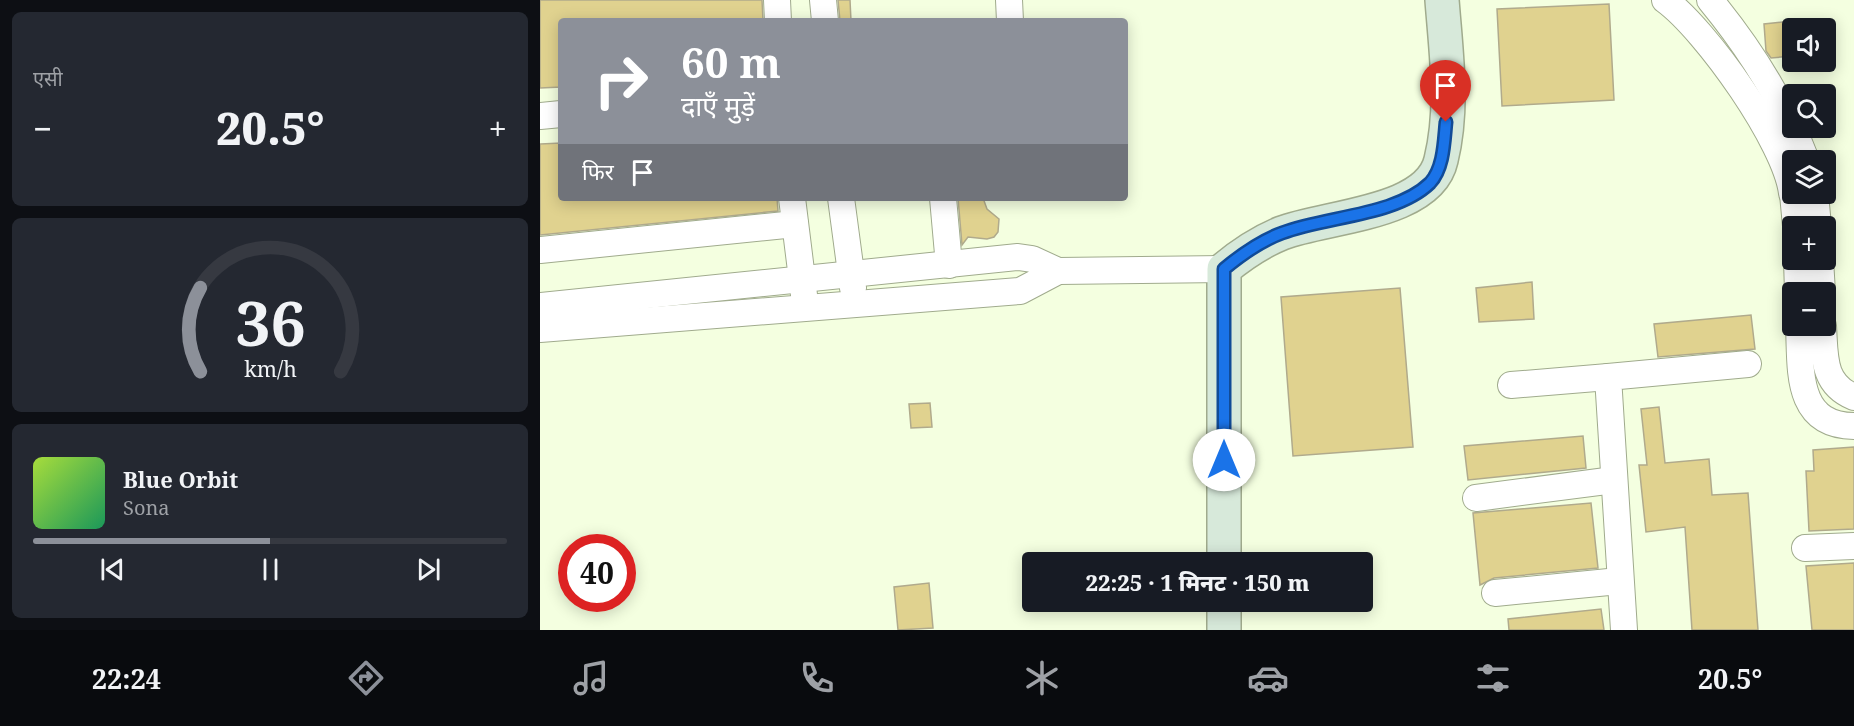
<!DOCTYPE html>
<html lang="hi">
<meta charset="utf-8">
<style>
:root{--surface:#171b24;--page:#242831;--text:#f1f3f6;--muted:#9ea1a6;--line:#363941;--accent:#8c9099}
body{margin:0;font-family:"Noto Serif","Noto Sans Devanagari",serif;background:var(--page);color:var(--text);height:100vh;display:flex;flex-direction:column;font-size:22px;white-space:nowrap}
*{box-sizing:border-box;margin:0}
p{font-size:20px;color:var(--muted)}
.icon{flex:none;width:33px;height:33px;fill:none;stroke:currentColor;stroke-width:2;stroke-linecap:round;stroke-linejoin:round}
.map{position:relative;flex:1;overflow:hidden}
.sheet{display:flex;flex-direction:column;gap:12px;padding:12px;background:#0d0f14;width:540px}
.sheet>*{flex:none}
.guide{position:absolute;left:18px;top:18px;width:570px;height:183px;border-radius:6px;box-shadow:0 3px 15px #0003;background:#8c9099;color:#fff;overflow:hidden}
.buttons{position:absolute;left:1242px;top:18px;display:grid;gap:12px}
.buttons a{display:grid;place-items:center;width:54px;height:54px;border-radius:6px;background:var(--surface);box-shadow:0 3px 15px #0003;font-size:30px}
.speed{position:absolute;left:18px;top:534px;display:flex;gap:12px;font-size:30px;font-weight:700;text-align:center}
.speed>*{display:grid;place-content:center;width:78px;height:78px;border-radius:50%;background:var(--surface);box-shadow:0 3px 15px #0003;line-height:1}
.speed .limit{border:9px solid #d22;background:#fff;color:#111}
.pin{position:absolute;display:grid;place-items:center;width:51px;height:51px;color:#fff;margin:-62px -26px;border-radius:50% 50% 50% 0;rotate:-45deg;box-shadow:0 0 6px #0007}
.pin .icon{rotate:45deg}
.me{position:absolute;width:66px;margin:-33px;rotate:0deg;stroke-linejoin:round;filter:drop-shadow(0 0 4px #0008)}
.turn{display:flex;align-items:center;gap:21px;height:126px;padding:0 24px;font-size:27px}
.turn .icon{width:78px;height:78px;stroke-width:2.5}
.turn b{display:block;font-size:42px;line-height:51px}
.then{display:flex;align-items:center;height:57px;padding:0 24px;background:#0003;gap:12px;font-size:22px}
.big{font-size:45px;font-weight:800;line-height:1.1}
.sheet .widget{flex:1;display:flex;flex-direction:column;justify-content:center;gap:9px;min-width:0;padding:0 21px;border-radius:9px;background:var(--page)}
.sheet .dial{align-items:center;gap:0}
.dial svg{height:156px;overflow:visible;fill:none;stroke:var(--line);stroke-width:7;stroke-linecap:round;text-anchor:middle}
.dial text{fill:var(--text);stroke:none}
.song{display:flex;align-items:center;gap:18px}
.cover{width:72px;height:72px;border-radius:9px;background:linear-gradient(135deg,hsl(80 70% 55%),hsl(150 70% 35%))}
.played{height:6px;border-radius:3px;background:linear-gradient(90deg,var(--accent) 50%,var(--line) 50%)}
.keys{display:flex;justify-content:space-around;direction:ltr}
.heat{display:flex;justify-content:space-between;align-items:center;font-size:33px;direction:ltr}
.trip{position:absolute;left:482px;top:552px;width:351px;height:60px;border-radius:6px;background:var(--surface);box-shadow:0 3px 15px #0003;font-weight:800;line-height:60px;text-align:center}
.tabs{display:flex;height:96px;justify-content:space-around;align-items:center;background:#090b0e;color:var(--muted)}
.tabs .icon{width:42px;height:42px}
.tabs .selected{color:var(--accent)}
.tabs b{font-size:27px;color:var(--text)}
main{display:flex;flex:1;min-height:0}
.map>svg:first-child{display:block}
.building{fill:#e0d28f;stroke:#b0aa8c;stroke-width:1.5}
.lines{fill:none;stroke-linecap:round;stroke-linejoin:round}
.street-casing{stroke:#a0ab8d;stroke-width:28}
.secondary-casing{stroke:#a0ab8d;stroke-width:36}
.street{stroke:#fff;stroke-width:26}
.secondary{stroke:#d7e9da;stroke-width:33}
.route-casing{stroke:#114b97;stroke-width:15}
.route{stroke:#1a73e8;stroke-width:10}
</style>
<main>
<section class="sheet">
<div class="widget"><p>एसी</p>
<div class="heat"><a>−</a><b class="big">20.5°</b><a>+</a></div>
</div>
<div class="widget dial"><svg viewBox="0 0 100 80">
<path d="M14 69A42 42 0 1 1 86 69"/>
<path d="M14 69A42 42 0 0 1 14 26" stroke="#8c9099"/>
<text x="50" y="56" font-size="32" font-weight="700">36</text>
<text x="50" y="72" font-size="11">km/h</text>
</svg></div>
<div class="widget">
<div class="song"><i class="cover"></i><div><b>Blue Orbit</b><p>Sona</p></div></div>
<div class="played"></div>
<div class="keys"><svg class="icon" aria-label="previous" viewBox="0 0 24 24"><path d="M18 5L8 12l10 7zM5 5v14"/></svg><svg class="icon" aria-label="pause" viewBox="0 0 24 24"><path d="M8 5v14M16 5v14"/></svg><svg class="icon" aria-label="next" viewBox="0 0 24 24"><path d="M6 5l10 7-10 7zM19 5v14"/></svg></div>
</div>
</section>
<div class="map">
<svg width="1314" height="630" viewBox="0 0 1314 630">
<rect width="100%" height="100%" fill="#f4ffe0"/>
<g class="building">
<path d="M 0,0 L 222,0 L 223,21 L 21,21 L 21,87 L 0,88 Z"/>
<path d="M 298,0 L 310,0 L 311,21 L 300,21 Z"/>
<path d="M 1069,4 L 1074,100 L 962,106 L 957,9 Z"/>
<path d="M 1252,21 L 1252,56 L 1231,58 L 1226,51 L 1224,24 Z"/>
<path d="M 21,143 L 21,198 L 237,198 L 238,211 L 0,235 L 0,144 Z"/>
<path d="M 418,198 L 443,198 L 447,209 L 459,219 L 458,232 L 454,237 L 447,239 L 428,237 L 422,245 Z"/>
<path d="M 992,282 L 994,319 L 939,322 L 936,288 Z"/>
<path d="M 860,288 L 873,447 L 753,456 L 741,297 Z"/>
<path d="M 1211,315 L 1215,349 L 1118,357 L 1114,324 Z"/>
<path d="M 390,403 L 392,427 L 371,428 L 369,404 Z"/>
<path d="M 1119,407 L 1125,463 L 1169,459 L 1172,495 L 1208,493 L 1218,630 L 1152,630 L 1145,527 L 1106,532 L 1099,465 L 1107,465 L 1101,409 Z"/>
<path d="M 1043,436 L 1046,468 L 928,480 L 924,446 Z"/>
<path d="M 1314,447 L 1314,529 L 1269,531 L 1266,471 L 1274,471 L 1273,450 Z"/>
<path d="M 1051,503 L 1058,568 L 954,578 L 940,585 L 933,513 Z"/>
<path d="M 1314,563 L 1314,630 L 1272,630 L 1266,566 Z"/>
<path d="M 389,583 L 393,628 L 358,630 L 354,587 Z"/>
<path d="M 1061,609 L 1064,630 L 969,630 L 968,619 Z"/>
</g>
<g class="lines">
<g class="street-casing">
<g id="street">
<path d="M 237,0 L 238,21"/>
<path d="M 283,0 L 285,21"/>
<path d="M 469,0 L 470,21"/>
<path d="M 1125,0 C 1166,30 1246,143 1252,193"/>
<path d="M 1170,0 C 1203,40 1230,81 1252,127"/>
<path d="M 0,116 L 21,114"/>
<path d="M 1253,128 L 1266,160"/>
<path d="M 1253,194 L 1256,226"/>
<path d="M 1275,194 L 1278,226"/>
<path d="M 252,198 L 264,295"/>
<path d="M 301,198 L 313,288"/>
<path d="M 403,198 L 409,265"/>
<path d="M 0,250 L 255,224"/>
<path d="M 1257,260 L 1258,292"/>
<path d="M 1280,260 L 1282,292"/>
<path d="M 0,306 L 478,257 L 492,259 L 518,271 L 684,269"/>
<path d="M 1259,326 C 1261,370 1255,425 1314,426"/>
<path d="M 1283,326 C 1285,356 1282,384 1314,397"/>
<path d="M 0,329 L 480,291 L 518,271"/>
<path d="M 971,385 L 1068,377"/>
<path d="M 936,498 L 1074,480"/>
<path d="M 1265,548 L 1314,546"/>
<path d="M 955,593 L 1079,581"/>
<path d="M 1084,630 L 1068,377 L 1208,364"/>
</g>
</g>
<g class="secondary-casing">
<g id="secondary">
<path d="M 684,562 L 684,269 C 702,254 720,242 742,233 C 786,216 889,214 901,160 C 914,107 906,53 902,0"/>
<path d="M 684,602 L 684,630"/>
</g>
</g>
<use href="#street" class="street"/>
<use href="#secondary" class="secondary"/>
</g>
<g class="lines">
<g class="route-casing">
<path id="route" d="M 684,460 L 684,269 C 702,254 720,241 742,233 C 786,216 856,216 890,183 C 904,168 904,141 906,122"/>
</g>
<use href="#route" class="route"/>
</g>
</svg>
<div class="buttons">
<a><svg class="icon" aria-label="sound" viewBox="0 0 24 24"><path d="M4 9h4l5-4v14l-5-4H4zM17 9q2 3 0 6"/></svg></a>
<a><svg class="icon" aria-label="search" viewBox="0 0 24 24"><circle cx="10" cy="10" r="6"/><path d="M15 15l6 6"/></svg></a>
<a><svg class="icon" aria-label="layers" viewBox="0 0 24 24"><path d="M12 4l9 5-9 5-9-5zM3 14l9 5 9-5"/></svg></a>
<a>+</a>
<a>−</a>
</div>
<div class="speed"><div class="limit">40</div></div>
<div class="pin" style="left:906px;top:122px;background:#d93025"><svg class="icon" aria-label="arrive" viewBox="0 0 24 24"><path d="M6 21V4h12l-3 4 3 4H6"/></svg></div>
<svg class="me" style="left:684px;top:460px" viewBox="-20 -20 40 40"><circle r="19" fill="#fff"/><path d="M0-13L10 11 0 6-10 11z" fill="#1a73e8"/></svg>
<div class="trip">22:25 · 1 मिनट · 150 m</div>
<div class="guide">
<div class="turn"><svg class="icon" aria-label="right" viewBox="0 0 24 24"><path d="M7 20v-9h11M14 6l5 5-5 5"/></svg><div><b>60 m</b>दाएँ मुड़ें</div></div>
<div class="then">फिर<svg class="icon" aria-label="arrive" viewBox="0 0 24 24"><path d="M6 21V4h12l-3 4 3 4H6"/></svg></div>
</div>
</div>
</main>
<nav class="tabs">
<b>22:24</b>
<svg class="icon selected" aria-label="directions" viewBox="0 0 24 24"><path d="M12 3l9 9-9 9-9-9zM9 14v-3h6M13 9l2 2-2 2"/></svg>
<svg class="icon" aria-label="music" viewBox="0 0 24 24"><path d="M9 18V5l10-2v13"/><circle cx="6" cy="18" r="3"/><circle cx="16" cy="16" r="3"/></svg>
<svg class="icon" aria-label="phone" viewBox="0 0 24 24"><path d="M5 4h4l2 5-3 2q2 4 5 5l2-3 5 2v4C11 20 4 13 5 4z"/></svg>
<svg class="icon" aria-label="climate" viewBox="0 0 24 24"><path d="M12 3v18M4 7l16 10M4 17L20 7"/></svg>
<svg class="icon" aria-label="car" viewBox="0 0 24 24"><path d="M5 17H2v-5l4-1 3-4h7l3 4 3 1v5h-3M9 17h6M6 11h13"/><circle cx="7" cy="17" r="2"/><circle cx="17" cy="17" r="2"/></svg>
<svg class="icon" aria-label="filters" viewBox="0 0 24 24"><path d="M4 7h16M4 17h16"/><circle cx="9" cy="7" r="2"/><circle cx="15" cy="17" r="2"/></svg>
<b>20.5°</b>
</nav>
